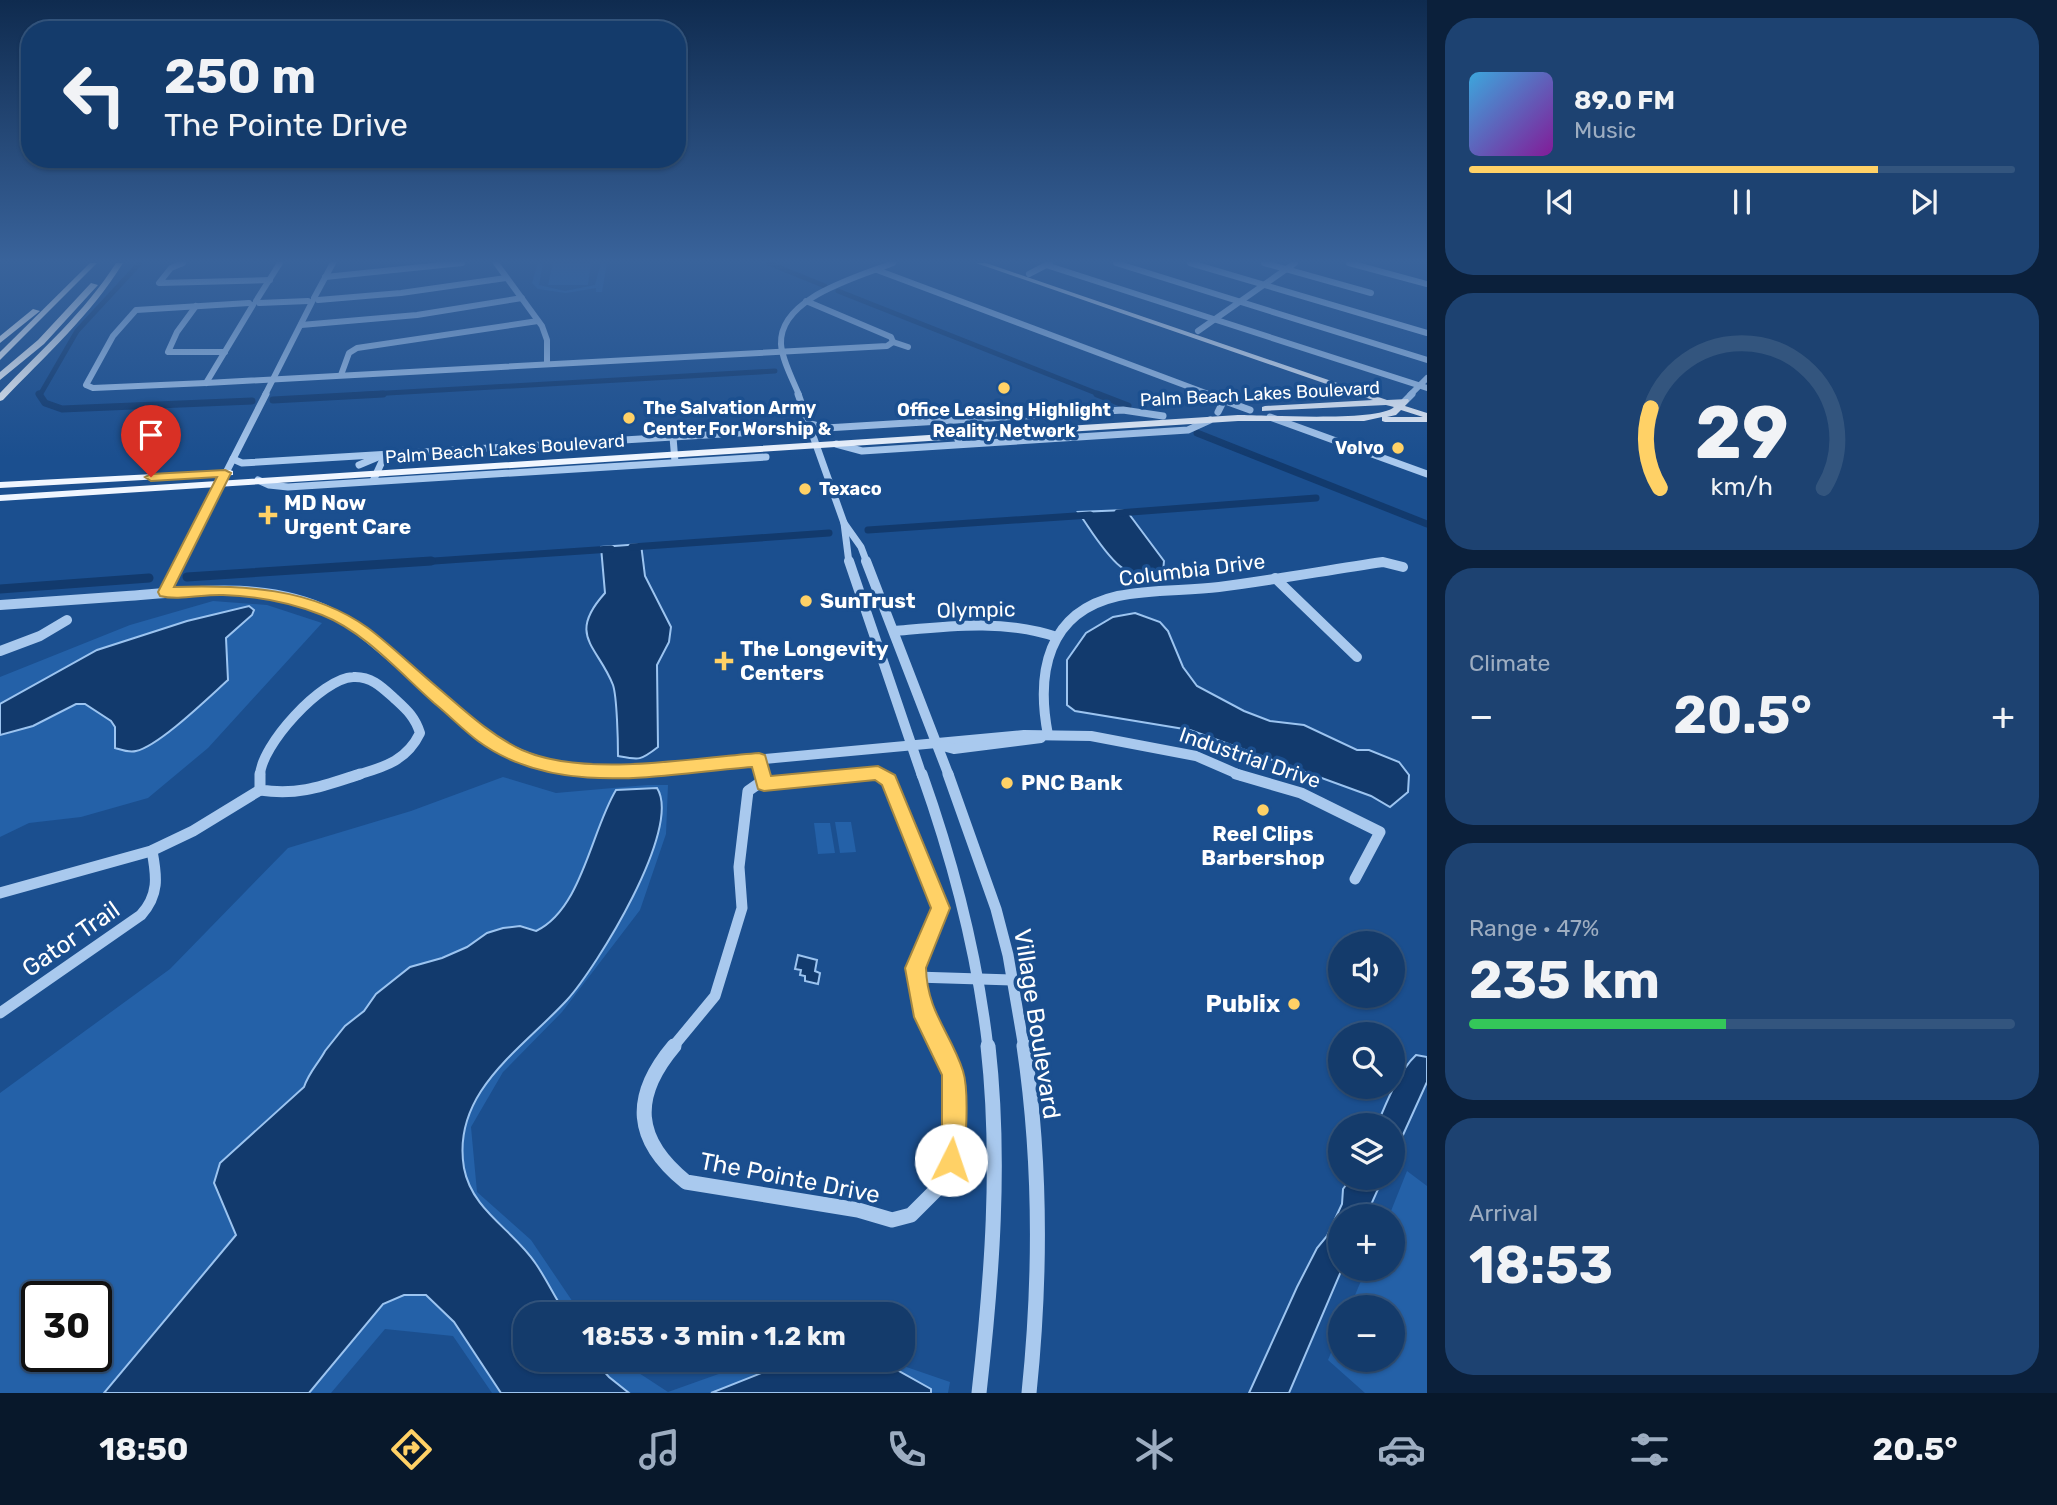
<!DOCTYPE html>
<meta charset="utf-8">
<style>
:root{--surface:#143b6b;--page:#1d4271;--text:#f1f3f6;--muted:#9dadc1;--line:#33557e;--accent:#ffd166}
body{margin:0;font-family:Rubik,sans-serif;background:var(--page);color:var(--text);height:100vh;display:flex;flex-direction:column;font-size:26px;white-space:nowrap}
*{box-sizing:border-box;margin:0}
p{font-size:23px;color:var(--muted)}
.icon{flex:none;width:38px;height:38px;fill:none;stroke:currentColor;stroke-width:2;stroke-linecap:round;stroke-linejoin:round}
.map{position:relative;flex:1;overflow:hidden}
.sheet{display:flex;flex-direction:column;gap:18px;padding:18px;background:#0b203b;width:630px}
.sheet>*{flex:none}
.hud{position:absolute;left:21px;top:21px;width:665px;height:147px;border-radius:28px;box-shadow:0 2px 5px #0004,0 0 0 2px var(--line);background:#143b6b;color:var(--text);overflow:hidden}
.tools{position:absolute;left:1328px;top:931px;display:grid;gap:14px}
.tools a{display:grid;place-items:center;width:77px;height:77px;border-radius:50%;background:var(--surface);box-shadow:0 2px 5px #0004,0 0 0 2px var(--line);font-size:35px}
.speed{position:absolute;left:21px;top:1281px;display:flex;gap:14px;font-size:35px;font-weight:700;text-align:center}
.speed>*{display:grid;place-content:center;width:91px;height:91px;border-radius:50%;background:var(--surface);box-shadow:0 2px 5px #0004,0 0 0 2px var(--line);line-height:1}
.speed .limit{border:4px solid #111;border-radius:10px;background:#fff;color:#111}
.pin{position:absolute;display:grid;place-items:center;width:60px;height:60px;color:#fff;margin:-72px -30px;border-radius:50% 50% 50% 0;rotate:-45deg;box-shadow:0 0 7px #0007}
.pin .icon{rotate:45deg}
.me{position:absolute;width:77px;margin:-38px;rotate:4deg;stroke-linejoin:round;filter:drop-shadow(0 0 5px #0008)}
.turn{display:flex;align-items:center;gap:24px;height:147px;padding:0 28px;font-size:32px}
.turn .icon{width:91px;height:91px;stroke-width:2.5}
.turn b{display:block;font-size:49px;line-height:60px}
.big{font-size:52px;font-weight:700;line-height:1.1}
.sheet .card{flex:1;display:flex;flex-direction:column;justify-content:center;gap:10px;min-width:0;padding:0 24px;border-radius:28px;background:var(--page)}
.sheet .dial{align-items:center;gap:0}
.dial svg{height:182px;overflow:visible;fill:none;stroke:var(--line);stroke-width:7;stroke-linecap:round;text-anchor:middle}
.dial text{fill:var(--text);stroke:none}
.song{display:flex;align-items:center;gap:21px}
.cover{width:84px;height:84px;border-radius:10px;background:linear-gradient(135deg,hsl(200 70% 55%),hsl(290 70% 35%))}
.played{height:7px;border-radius:4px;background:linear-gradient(90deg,var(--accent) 75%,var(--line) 75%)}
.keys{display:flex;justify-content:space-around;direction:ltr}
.heat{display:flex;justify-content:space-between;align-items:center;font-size:38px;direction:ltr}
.charge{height:10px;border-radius:5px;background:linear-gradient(90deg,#34c759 47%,var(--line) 0)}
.trip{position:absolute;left:513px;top:1302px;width:402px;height:70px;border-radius:28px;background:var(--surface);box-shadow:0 2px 5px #0004,0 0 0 2px var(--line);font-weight:700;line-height:70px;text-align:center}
.tabs{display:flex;height:112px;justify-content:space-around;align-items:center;background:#08182b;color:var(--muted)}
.tabs .icon{width:49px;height:49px}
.tabs .active{color:var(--accent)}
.tabs b{font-size:32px;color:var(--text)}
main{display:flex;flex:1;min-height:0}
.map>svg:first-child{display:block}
.green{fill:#2461a8;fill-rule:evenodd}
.water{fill:#123a6d;stroke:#9cc4f0;stroke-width:2}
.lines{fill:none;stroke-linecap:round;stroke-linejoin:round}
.canal-far2{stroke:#123a6d;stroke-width:5}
.canal-far1{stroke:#123a6d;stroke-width:7}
.canal{stroke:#123a6d;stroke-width:9}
.minor-far4{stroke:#a9c9ee;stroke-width:6}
.minor-far3{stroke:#a9c9ee;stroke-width:7}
.minor-far2{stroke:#a9c9ee;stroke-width:10}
.minor-far1{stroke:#a9c9ee;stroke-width:11}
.minor{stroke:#a9c9ee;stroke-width:15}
.major{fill:#f0f6ff;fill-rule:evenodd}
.highway{fill:#fff;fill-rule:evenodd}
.route{fill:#ffd166;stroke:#a68842;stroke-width:2}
.poi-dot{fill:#ffd166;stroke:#1b4f8f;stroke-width:2.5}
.labels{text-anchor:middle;stroke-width:7;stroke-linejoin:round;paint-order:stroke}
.far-street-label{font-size:18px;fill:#fff;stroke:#1b4f8f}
.far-poi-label{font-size:18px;font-weight:bold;fill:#fff;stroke:#1b4f8f;text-anchor:start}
.poi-label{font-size:21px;font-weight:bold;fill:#fff;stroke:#1b4f8f;text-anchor:start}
.street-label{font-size:21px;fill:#fff;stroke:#1b4f8f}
.near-street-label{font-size:24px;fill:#fff;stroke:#1b4f8f}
.near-poi-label{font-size:24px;font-weight:bold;fill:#fff;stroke:#1b4f8f;text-anchor:end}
</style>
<main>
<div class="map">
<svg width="1427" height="1393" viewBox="0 0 1427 1393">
<rect width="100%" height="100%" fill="#1b4f8f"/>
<g class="green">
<path d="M 538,263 L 543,263 L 539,285 L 565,291 L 595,285 L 601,263 L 607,263 L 602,292 L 596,292 L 596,288 L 566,293 L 538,289 L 532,283 Z"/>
<path d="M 553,263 L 591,263 L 588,285 L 548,285 Z"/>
<path d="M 213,601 L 267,605 L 322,623 L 208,748 L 148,798 L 81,817 L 29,823 L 0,837 L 0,677 L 130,625 Z"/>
<path d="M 503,777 L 556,793 L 647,785 L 668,785 L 666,834 L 640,910 L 562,1012 L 503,1072 L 471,1127 L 477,1192 L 531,1240 L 581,1314 L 525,1314 L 525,1360 L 619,1360 L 668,1392 L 758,1360 L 886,1360 L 950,1382 L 948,1393 L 492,1393 L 453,1336 L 385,1329 L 331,1393 L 0,1393 L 0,1093 L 170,969 L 288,848 L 411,811 ZM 37,1297 L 96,1297 L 96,1356 L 37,1356 Z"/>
<path d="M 835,822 L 851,822 L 856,852 L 840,853 Z"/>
<path d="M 830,823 L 835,853 L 818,854 L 814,823 Z"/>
<path d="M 1407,1171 L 1427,1186 L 1427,1393 L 1365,1393 L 1328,1360 L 1340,1331 L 1340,1360 L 1393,1360 L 1393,1307 L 1350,1307 L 1366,1269 L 1393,1269 L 1393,1216 L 1389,1216 Z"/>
</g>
<g class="water">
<path d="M 1126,510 L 1164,561 L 1163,572 C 1125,595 1096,536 1078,512 Z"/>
<path d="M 641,544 L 645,576 L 671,627 L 669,642 L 657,665 L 658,747 C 640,761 639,760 618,756 C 618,742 617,697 613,685 C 598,646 566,636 605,593 L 601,547 Z"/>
<path d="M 249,606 L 254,610 L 252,615 L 226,638 L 228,680 C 209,697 159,746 136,751 C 129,753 122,750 115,748 L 115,727 L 111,721 L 85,704 L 76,704 L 33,726 L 0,735 L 0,704 L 97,650 L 187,621 Z"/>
<path d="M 1135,613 L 1160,622 L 1168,631 L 1183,667 L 1197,686 L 1244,711 L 1270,721 L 1304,725 L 1357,750 L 1369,750 L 1399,762 L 1409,775 L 1408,792 L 1390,807 L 1371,796 L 1190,730 L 1075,711 L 1067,705 L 1067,660 L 1086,633 L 1113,617 Z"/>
<path d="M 657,788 C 683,828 596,968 567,1000 C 522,1049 451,1092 464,1168 C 472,1211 514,1230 536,1264 C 547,1280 555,1298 566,1314 L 525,1314 L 525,1360 L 594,1360 L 609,1377 L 629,1393 L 501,1393 L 454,1322 L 426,1295 L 404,1295 L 383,1304 L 309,1393 L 104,1393 L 236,1235 L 214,1183 L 220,1163 L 304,1087 C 309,1072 318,1064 325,1051 L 345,1026 L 364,1011 L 376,994 L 410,967 L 442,958 L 467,947 L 487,933 L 503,928 L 520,926 L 536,931 C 582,909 591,831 616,790 Z"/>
<path d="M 798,955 L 817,960 L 815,971 L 820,973 L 818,984 L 805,981 L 805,976 L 800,975 L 801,970 L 795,969 Z"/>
<path d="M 1416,1055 L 1427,1057 L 1427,1082 L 1393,1157 L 1393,1125 L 1377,1125 C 1386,1103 1399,1071 1416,1055 Z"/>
<path d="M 1351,1178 L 1383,1178 L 1366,1216 L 1340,1216 L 1342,1269 L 1289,1393 L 1249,1393 L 1297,1287 L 1317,1248 L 1327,1236 L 1342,1204 L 1343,1189 Z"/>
<path d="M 862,1360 L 886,1366 L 888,1365 L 931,1389 L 931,1393 L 711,1393 L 774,1368 L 810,1362 Z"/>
</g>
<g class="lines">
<g class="canal-far2">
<path d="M 768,263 L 825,286"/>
<path d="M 838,291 L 1101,395"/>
<path d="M 40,395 L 77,331 L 140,263"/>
<path d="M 353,395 L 775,371"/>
</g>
<g class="canal-far1">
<path d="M 39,394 L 45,403 L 62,409 L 252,401"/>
<path d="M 1097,394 L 1128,406"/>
<path d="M 273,400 L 383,394"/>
<path d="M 1197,433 L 1427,524"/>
<path d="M 1118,513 L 1316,498"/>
<path d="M 868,530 L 1090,515"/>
<path d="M 632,547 L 829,533"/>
<path d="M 405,563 L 611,549"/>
</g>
<g class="canal">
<path d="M 187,577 L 431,561"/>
<path d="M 0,589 L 149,578"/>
</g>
<g class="minor-far4">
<path d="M 183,263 L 171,268 L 159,283 L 270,280"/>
<path d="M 496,263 L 542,326 L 547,340 L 547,364"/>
<path d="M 1116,263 L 1427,360"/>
<path d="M 1190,263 L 1427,333"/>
<path d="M 1264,263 L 1371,293"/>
<path d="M 1349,263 L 1427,284"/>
<path d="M 1046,265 L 1427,388"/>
<path d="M 877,270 L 1211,395"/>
<path d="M 1029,274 L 1050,263"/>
<path d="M 325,277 L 462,263"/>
<path d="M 314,298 L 333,263"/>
<path d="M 318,300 L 401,293 L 506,278"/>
<path d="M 256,301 L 280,263"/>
<path d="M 249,303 L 136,310 L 113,336 L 86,385 L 93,388 L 206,383 L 887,346 L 893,342 L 891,337 L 806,301"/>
<path d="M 259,303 L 308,301"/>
<path d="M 196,306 L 177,332 L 168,352 L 225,352"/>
<path d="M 301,325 L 417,315 L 522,298"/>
<path d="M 1198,331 L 1295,263"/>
<path d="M 893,342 L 908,347"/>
<path d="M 341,375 L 349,353 L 357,348 L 538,321"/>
<path d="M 206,383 L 253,305"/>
<path d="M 265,395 L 312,302"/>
<path d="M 799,395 C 793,380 782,360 781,344 C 779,297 859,277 893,263"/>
<path d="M 1410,395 L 1427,378"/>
</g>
<g class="minor-far3">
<path d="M 798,394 L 844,523 L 861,547 L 867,563"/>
<path d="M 1206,394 L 1250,410"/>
<path d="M 1214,396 L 1222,404 L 1218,412"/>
<path d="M 1405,401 L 1412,394"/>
<path d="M 1270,417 L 1427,474"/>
<path d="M 808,423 L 826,428 L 1123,410 L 1163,416"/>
<path d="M 953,429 L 960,444"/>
<path d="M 673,437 L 675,462"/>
<path d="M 836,444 L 862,451 L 1188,430 L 1210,420"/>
<path d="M 233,459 L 242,463 L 790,430 L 808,423"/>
<path d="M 359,465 L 378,457"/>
<path d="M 258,480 L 269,485 L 288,487 L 766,457"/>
<path d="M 373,481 L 385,455"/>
<path d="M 844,523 L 849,563"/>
<path d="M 180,563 L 266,394"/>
<path d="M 1379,563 L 1385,563"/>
</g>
<g class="minor-far2">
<path d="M 849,561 L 922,776"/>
<path d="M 866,561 L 949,776"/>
<path d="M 1275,578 L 1357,657"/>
<path d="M 165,592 L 181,561"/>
<path d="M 0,605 C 42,602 84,599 127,596 C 193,591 268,581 330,612 C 355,625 376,644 398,663 C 478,731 510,772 623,772 L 1024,735 L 1091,736 L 1196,756 L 1242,776"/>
<path d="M 894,631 C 950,626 1002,619 1057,637"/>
<path d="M 0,651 L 40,636 L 67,620"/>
<path d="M 1048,735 C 1036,673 1047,612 1118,596 C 1151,589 1186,591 1219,587 C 1274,580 1328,570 1383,562 L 1403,567"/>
<path d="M 939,745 L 954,749 L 1041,738"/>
<path d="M 759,759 L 762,776"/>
<path d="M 260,776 C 260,746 322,678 353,677 C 371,676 382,687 395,699 C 407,710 415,717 420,733 C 406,762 383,767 354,776"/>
<path d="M 847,776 L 878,773 L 882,776"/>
</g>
<g class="minor-far1">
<path d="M 260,774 L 260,790 C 299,796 323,786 360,774"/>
<path d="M 762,774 L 764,784"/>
<path d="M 880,774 L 889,780 L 941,908 L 916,968 L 925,1017 L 940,1048"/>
<path d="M 922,774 C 954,864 977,953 988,1048"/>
<path d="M 948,774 L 996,909 L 1008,955 L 1024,1048"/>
<path d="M 1236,774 L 1301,793 L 1380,832 L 1355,879"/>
<path d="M 0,893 L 151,851 L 193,831 L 260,790"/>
<path d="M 916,977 L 1012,980"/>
<path d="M 0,1013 L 141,915 C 159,895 157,877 152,851"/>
<path d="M 672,1048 L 715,996 L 742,908 L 739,867 L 748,791 L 758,784 L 867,774"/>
</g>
<g class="minor">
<path d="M 674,1046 C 631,1097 634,1140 686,1182 L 858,1210 L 892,1220 L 911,1215 L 937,1189 L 954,1151 L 953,1073 L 939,1046"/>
<path d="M 1024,1046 C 1041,1161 1041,1277 1029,1393"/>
<path d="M 979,1393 C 992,1278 1001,1161 988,1046"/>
</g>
<g class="major">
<path d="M 976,263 L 986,263 L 1387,400 L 1408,399 L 1409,401 L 1405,406 L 1427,413 L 1427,422 L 1385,422 L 1382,421 L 1382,417 L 1364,421 L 1238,421 L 0,501 L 0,495 L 1238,415 C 1265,415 1378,422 1394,407 L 1386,405 L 1262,411 L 1262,407 L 1265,406 L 1373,400 ZM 1401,410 L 1423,417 L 1387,417 L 1396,415 Z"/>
<path d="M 230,470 L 233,471 L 233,475 L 0,488 L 0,482 Z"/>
</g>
<g class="highway">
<path d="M 90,263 L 97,263 L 0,360 L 0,352 Z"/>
<path d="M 116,263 L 123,263 C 91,315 45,356 3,400 L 0,401 L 0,393 C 40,351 85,312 116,263 Z"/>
<path d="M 91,283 L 98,285 L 44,344 L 0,380 L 0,372 L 38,340 Z"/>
<path d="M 33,309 L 40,311 L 0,343 L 0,336 Z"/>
</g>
</g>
<linearGradient id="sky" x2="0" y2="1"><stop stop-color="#0f2b4f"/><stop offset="0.57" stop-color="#39639b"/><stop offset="1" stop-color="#39639b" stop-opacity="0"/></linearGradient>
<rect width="1427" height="458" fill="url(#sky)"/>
<path class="route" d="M 225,470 L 231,473 L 174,587 C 241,585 311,587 368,628 C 392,646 414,668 437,687 C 464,710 490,735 522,750 C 585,778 691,758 759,753 L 765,755 L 771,776 L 878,766 L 895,775 L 950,908 L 926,968 C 927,1012 951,1033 963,1071 C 969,1090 967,1151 960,1169 L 951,1172 L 943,1169 L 939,1160 L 942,1151 L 942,1075 L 914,1017 L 905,968 L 931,908 L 882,785 L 875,780 L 764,791 L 758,789 L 752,767 C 663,774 557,799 478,741 C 463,730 449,715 434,703 C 400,673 365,632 322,615 C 290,602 257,596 223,595 C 203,594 179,601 160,596 L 158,592 L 217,477 L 151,481 L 145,477 L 151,474 Z"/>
<g class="poi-dot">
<circle cx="1004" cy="388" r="7"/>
<circle cx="629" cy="418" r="7"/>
<circle cx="1398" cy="448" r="7"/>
<circle cx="805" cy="489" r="7"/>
<path d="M264.5 504.5h7v7h7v7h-7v7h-7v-7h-7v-7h7z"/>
<circle cx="806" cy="601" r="7"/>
<path d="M720.5 650.5h7v7h7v7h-7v7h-7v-7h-7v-7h7z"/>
<circle cx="1007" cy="783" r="7"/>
<circle cx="1263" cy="810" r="7"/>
<circle cx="1294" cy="1004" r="7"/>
</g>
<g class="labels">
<g class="far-street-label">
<text transform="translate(1260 394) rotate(-3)" y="6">Palm Beach Lakes Boulevard</text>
<text transform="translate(505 449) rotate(-4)" y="6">Palm Beach Lakes Boulevard</text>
</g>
<g class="far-poi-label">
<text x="643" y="414">The Salvation Army<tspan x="643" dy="21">Center For Worship &amp;</tspan></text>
<text x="1004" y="416" text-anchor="middle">Office Leasing Highlight<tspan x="1004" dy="21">Reality Network</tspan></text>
<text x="1384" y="454" text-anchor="end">Volvo</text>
<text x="819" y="495">Texaco</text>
</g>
<g class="poi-label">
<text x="284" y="510">MD Now<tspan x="284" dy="24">Urgent Care</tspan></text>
<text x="820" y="608">SunTrust</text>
<text x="740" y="656">The Longevity<tspan x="740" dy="24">Centers</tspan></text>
<text x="1021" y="790">PNC Bank</text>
<text x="1263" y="841" text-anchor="middle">Reel Clips<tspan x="1263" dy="24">Barbershop</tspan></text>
</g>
<g class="street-label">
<text transform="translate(1192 570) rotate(-7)" y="7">Columbia Drive</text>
<text transform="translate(976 610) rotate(-1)" y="7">Olympic</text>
<text transform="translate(1250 758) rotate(19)" y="7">Industrial Drive</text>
</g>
<g class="near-street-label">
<text transform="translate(71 939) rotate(-35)" y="8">Gator Trail</text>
<text transform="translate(1037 1024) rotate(81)" y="8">Village Boulevard</text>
<text transform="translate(790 1178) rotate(11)" y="8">The Pointe Drive</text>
</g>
<g class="near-poi-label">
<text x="1280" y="1012">Publix</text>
</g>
</g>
</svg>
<div class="tools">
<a><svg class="icon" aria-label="sound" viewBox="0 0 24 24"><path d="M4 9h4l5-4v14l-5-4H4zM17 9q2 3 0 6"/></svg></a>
<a><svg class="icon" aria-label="search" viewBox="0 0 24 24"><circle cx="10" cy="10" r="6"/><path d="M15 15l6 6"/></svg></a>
<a><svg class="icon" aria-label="layers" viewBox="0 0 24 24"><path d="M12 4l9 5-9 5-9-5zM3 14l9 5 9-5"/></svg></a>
<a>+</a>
<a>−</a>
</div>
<div class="speed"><div class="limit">30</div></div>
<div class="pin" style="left:151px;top:477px;background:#d93025"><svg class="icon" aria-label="arrive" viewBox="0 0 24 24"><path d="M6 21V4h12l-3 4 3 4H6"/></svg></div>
<svg class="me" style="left:951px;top:1160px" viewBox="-20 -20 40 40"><circle r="19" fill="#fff"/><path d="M0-13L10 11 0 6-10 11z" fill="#ffd166"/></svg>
<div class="trip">18:53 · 3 min · 1.2 km</div>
<div class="hud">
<div class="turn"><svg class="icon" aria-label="left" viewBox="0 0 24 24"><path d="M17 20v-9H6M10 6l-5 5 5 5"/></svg><div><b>250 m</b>The Pointe Drive</div></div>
</div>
</div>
<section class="sheet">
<div class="card">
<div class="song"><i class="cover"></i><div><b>89.0 FM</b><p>Music</p></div></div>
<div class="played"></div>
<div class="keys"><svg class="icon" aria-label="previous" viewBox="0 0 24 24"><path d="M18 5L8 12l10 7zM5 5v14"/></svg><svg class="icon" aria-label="pause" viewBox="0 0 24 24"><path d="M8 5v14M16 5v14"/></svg><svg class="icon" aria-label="next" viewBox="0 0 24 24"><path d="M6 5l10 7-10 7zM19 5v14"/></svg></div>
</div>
<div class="card dial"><svg viewBox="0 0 100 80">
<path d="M14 69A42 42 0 1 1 86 69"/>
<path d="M14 69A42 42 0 0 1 10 34" stroke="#ffd166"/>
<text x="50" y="56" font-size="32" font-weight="700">29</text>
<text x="50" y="72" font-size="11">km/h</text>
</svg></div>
<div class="card"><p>Climate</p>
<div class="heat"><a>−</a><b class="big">20.5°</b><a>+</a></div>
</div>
<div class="card"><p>Range · 47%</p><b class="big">235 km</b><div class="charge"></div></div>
<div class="card"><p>Arrival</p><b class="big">18:53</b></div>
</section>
</main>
<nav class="tabs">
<b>18:50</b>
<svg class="icon active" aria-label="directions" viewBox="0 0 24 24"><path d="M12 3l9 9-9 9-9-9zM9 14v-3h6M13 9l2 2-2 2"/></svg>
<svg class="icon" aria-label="music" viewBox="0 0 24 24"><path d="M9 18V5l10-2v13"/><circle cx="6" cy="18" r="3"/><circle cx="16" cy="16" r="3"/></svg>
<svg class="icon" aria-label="phone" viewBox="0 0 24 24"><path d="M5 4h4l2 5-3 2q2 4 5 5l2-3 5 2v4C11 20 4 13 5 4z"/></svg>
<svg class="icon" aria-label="climate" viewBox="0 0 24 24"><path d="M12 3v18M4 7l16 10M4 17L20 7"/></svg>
<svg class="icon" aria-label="car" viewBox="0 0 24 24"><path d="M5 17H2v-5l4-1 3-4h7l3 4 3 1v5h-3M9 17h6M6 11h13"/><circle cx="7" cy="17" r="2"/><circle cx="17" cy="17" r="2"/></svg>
<svg class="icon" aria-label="filters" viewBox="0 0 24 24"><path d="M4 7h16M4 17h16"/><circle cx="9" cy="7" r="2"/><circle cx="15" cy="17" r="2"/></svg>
<b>20.5°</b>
</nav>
